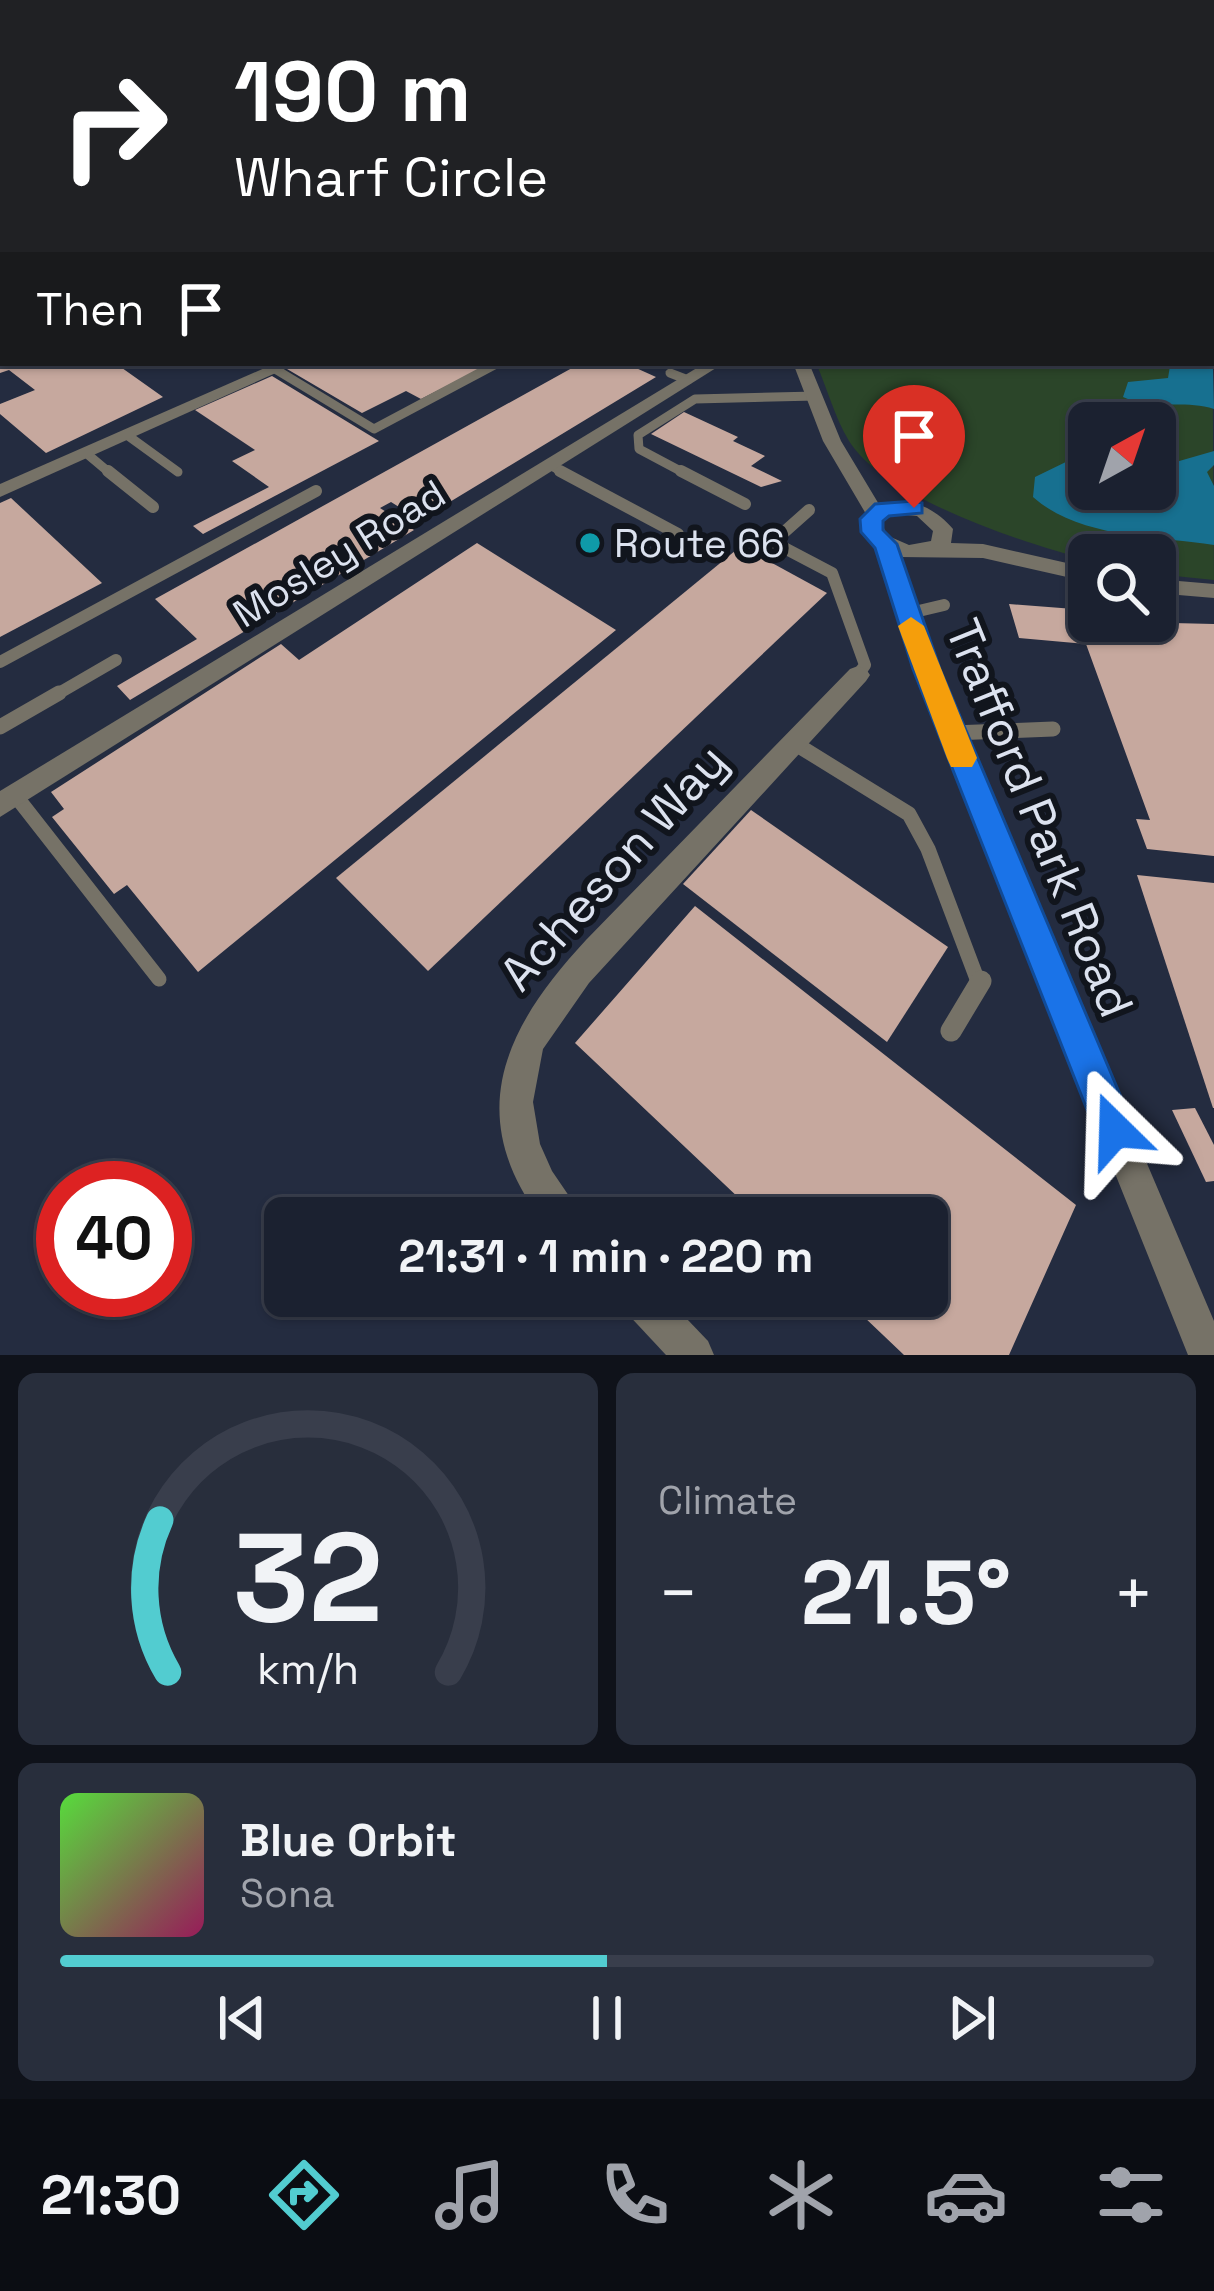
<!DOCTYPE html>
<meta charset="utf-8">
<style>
:root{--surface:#1b2130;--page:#282e3c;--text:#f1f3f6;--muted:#a0a3ab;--line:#393e4c;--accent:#52ccd0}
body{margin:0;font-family:"Space Grotesk",sans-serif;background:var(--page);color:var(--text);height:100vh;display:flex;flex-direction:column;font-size:45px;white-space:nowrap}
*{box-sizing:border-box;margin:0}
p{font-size:39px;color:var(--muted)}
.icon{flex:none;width:66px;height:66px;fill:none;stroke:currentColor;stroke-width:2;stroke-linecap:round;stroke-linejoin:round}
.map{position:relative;height:1355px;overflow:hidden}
.panel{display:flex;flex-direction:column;gap:18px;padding:18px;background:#0f121a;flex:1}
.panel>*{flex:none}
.hud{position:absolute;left:0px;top:0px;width:1215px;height:366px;box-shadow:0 3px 9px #0004,0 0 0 3px var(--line);background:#202124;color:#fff;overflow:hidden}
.needle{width:78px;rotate:40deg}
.controls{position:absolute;left:1068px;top:402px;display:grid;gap:24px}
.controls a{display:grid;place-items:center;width:108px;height:108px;border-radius:18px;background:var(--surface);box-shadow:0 3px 9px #0004,0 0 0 3px var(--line);font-size:60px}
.speed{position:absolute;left:36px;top:1161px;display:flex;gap:24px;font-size:60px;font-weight:700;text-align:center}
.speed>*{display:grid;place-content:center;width:156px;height:156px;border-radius:50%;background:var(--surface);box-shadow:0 3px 9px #0004,0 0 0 3px var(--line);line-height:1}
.speed .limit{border:18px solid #d22;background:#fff;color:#111}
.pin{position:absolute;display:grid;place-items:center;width:102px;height:102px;color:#fff;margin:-123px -51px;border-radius:50% 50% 50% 0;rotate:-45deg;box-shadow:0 0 12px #0007}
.pin .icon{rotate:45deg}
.me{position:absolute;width:132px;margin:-66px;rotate:338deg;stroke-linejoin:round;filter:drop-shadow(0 0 9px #0008)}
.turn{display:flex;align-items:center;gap:42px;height:252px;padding:0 36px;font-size:54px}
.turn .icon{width:156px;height:156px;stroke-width:2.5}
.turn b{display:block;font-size:84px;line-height:102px}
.then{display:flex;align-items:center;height:114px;padding:0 36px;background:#0003;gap:24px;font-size:45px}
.big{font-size:90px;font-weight:700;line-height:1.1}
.panel .card{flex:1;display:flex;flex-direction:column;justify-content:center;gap:18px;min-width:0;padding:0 42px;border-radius:18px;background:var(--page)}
.panel .dial{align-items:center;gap:0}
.dial svg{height:312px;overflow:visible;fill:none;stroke:var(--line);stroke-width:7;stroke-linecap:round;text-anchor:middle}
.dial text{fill:var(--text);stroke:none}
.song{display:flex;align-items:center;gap:36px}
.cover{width:144px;height:144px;border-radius:18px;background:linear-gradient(135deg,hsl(110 70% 55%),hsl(330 70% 35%))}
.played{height:12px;border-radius:6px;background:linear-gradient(90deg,var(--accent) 50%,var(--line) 50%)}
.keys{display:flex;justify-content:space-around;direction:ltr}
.heat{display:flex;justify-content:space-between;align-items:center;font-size:66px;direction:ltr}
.panel .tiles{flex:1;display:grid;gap:18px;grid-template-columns:1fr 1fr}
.card:last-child{grid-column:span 2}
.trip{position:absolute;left:264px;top:1197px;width:684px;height:120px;border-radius:18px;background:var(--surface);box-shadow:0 3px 9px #0004,0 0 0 3px var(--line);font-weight:700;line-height:120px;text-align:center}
.menu{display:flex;height:192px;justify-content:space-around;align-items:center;background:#0b0d13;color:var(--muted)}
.menu .icon{width:84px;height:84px}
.menu .current{color:var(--accent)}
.menu b{font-size:54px;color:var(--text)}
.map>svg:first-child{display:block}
.green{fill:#2b4529;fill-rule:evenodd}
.water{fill:#177090}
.building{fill:#c6a89e}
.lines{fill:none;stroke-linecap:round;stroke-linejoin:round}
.service-far3{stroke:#767267;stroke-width:9}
.service-far2{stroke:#767267;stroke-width:12}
.service-far1{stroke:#767267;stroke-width:15}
.service{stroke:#767267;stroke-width:21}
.minor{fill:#767267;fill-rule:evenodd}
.tertiary{fill:#767267;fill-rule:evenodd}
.route{fill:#1a73e8;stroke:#114b97;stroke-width:3}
.slow{fill:#f59e0b}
.culture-dot{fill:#0f9aa8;stroke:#11151d;stroke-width:4.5}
.labels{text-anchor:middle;stroke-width:12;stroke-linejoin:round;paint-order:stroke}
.poi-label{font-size:39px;fill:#dce2ef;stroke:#11151d;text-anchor:start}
.street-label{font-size:39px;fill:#dce2ef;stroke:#11151d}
.near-street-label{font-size:48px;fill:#dce2ef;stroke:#11151d}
</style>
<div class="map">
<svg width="1214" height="1355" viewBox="0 0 1214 1355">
<rect width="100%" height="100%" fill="#242c40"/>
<path class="green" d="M 1212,275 L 1214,580 L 1155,574 L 1155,555 L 1089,555 L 1089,560 C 1026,544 884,498 849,441 C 835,418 827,388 816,363 L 1212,363 ZM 1089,423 L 1155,423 L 1155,489 L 1089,489 Z"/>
<g class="water">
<path d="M 1212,334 L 1214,409 C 1183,399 1152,411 1123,397 L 1128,382 L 1168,378 L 1170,366 L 1212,363 Z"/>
<path d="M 1214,451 L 1214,465 L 1207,472 L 1214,486 L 1214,545 C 1155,536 1079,538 1033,497 L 1035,477 L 1072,459 L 1087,468 L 1089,489 C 1106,489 1114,498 1130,499 L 1132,489 L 1155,489 L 1155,468 Z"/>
</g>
<g class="building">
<path d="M 0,363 L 115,363 L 163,397 L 46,453 L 0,414 L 0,404 L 35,390 L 9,370 L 0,373 Z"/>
<path d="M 300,363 L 468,363 L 480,369 L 421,399 L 406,391 L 362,413 L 287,369 Z"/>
<path d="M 581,363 L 625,363 L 656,377 L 420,520 L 391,502 L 380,508 L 414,530 L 130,700 L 117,686 L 197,639 L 155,599 Z"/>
<path d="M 272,376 L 379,441 L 203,534 L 193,526 L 269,487 L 232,461 L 255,450 L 195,410 Z"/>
<path d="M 684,412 L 738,437 L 733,441 L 765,456 L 751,466 L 782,481 L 761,487 L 651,434 Z"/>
<path d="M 11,498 L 102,583 L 0,637 L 0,503 Z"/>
<path d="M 477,543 L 616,630 L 198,972 L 127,885 L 114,894 L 52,817 L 64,809 L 51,792 L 281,644 L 299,660 Z"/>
<path d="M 741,546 L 827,593 L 428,971 L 336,878 Z"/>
<path d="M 1009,604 L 1087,610 L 1089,621 L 1214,624 L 1214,856 L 1147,849 L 1136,819 L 1150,820 L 1086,644 L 1019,638 Z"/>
<path d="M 751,810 L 948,947 L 887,1042 L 683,884 Z"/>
<path d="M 1137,875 L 1214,883 L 1214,1108 L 1213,1108 Z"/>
<path d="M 695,906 L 1076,1205 L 1009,1355 L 904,1355 L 842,1296 L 927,1296 L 927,1218 L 760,1218 L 575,1043 Z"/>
<path d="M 1195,1108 L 1214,1145 L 1214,1181 L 1206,1182 L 1172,1110 Z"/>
</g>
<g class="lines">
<g class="service-far3">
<path d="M 275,369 L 374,429 L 498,363"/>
<path d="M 670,373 L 688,380"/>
<path d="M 127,435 L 178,472"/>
<path d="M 86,453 L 111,474"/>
<path d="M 550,465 L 566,474"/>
<path d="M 686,474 L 639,449 L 638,435 L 695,399 L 816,396"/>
</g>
<g class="service-far2">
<path d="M 108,471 L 153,507"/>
<path d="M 560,471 L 678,534"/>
<path d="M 681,471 L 745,504"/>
<path d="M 809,510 L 773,542 L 832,573 L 865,665 L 858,675"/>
<path d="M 906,614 L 944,605"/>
<path d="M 0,662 L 316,491"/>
<path d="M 54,696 L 116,660"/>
</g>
<g class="service-far1">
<path d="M 0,727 L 59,693"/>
<path d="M 952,733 L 1053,729"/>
<path d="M 794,743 L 909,814 L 928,849 L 979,984"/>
<path d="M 15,795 L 159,979"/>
</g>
<path class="service" d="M 951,1031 L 981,981"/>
<g class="minor">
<path d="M 1212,252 L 1214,252 L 1212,261 Z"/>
<path d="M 276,363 L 298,363 L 0,497 L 0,484 Z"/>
<path d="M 705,363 L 724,363 L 0,817 L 0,791 Z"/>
<path d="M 858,666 L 866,669 L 870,675 L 866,681 L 589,983 L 543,1049 L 533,1102 L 540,1144 L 552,1171 L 584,1218 L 540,1218 C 462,1112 507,1025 586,940 L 850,669 Z"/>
<path d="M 618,1296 L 665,1296 L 708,1341 L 714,1355 L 666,1355 L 624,1310 Z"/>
</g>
<g class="tertiary">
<path d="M 793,363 L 809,363 L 841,441 L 880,506 C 908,494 935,508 953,529 L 951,543 L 983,544 L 1089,568 L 1089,582 L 983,558 L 900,557 L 968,743 L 1214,1321 L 1214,1355 L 1188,1355 L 942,743 L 875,547 L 867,539 L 861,519 L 866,514 L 823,441 ZM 896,514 L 917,516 L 933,531 L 931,541 L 909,545 L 886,535 L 882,521 Z"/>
<path d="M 1155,579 L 1214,584 L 1214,598 L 1155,593 Z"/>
</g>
</g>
<linearGradient id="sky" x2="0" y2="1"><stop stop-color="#141823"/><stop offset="0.47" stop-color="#3f4b64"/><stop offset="1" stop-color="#3f4b64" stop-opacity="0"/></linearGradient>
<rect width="1214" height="358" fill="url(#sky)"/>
<path class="route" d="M 914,501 L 922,503 L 922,513 L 889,516 L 883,521 L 883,530 L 897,544 L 940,669 L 1135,1130 L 1129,1144 L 1115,1150 L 1101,1144 L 1095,1130 L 913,669 L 875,548 L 861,532 L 860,519 L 875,504 Z"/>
<path class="slow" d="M 911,617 L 924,626 L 977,758 L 972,767 L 951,767 L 947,758 L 898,626 Z"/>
<circle class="culture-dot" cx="590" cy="543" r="12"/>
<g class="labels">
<g class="poi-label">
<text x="614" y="557">Route 66</text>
</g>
<g class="street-label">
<text transform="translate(339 553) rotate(-32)" y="14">Mosley Road</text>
</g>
<g class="near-street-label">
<text transform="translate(1040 818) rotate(68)" y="17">Trafford Park Road</text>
<text transform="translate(613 867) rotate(-48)" y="17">Acheson Way</text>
</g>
</g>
</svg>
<div class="controls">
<a><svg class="needle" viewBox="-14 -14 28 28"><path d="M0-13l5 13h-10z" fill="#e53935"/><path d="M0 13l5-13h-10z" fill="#a0a3ab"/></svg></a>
<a><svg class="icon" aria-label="search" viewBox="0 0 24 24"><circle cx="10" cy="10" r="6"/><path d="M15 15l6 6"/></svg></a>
</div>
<div class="speed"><div class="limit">40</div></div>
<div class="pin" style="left:914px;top:508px;background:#d93025"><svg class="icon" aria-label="arrive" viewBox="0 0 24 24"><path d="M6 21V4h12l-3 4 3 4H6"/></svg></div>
<svg class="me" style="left:1115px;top:1130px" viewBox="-20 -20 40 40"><path d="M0-17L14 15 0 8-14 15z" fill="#1a73e8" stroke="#fff" stroke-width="4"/></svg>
<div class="trip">21:31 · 1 min · 220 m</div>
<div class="hud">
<div class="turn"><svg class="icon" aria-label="right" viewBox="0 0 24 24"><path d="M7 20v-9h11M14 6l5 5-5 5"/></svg><div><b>190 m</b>Wharf Circle</div></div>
<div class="then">Then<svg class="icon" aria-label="arrive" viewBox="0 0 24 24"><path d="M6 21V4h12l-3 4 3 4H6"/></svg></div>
</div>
</div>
<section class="panel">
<div class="tiles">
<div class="card dial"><svg viewBox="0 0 100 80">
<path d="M14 69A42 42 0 1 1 86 69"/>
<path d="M14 69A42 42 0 0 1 12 30" stroke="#52ccd0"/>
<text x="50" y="56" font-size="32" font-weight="700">32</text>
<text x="50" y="72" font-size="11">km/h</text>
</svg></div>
<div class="card"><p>Climate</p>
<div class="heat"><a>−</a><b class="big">21.5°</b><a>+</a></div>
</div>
<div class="card">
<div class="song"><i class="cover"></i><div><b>Blue Orbit</b><p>Sona</p></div></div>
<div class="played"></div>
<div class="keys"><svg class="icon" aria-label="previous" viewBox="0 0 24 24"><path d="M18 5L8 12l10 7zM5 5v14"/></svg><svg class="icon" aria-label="pause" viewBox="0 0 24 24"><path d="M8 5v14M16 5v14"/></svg><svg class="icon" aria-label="next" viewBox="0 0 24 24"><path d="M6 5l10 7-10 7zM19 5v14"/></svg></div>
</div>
</div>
</section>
<nav class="menu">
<b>21:30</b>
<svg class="icon current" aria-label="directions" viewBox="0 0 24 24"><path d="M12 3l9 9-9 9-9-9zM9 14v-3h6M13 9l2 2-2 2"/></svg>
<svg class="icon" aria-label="music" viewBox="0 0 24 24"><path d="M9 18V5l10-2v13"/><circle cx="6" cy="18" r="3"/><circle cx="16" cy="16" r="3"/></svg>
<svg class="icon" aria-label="phone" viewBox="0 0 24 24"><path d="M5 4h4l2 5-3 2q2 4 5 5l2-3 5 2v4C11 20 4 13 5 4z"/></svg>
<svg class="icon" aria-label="climate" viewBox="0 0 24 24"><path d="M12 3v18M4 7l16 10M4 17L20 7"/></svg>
<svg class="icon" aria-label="car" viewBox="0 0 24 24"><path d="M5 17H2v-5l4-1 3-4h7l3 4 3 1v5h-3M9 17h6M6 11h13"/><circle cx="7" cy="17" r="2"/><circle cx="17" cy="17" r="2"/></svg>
<svg class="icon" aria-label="filters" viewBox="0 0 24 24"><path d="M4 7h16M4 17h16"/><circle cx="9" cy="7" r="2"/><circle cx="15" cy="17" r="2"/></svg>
</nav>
